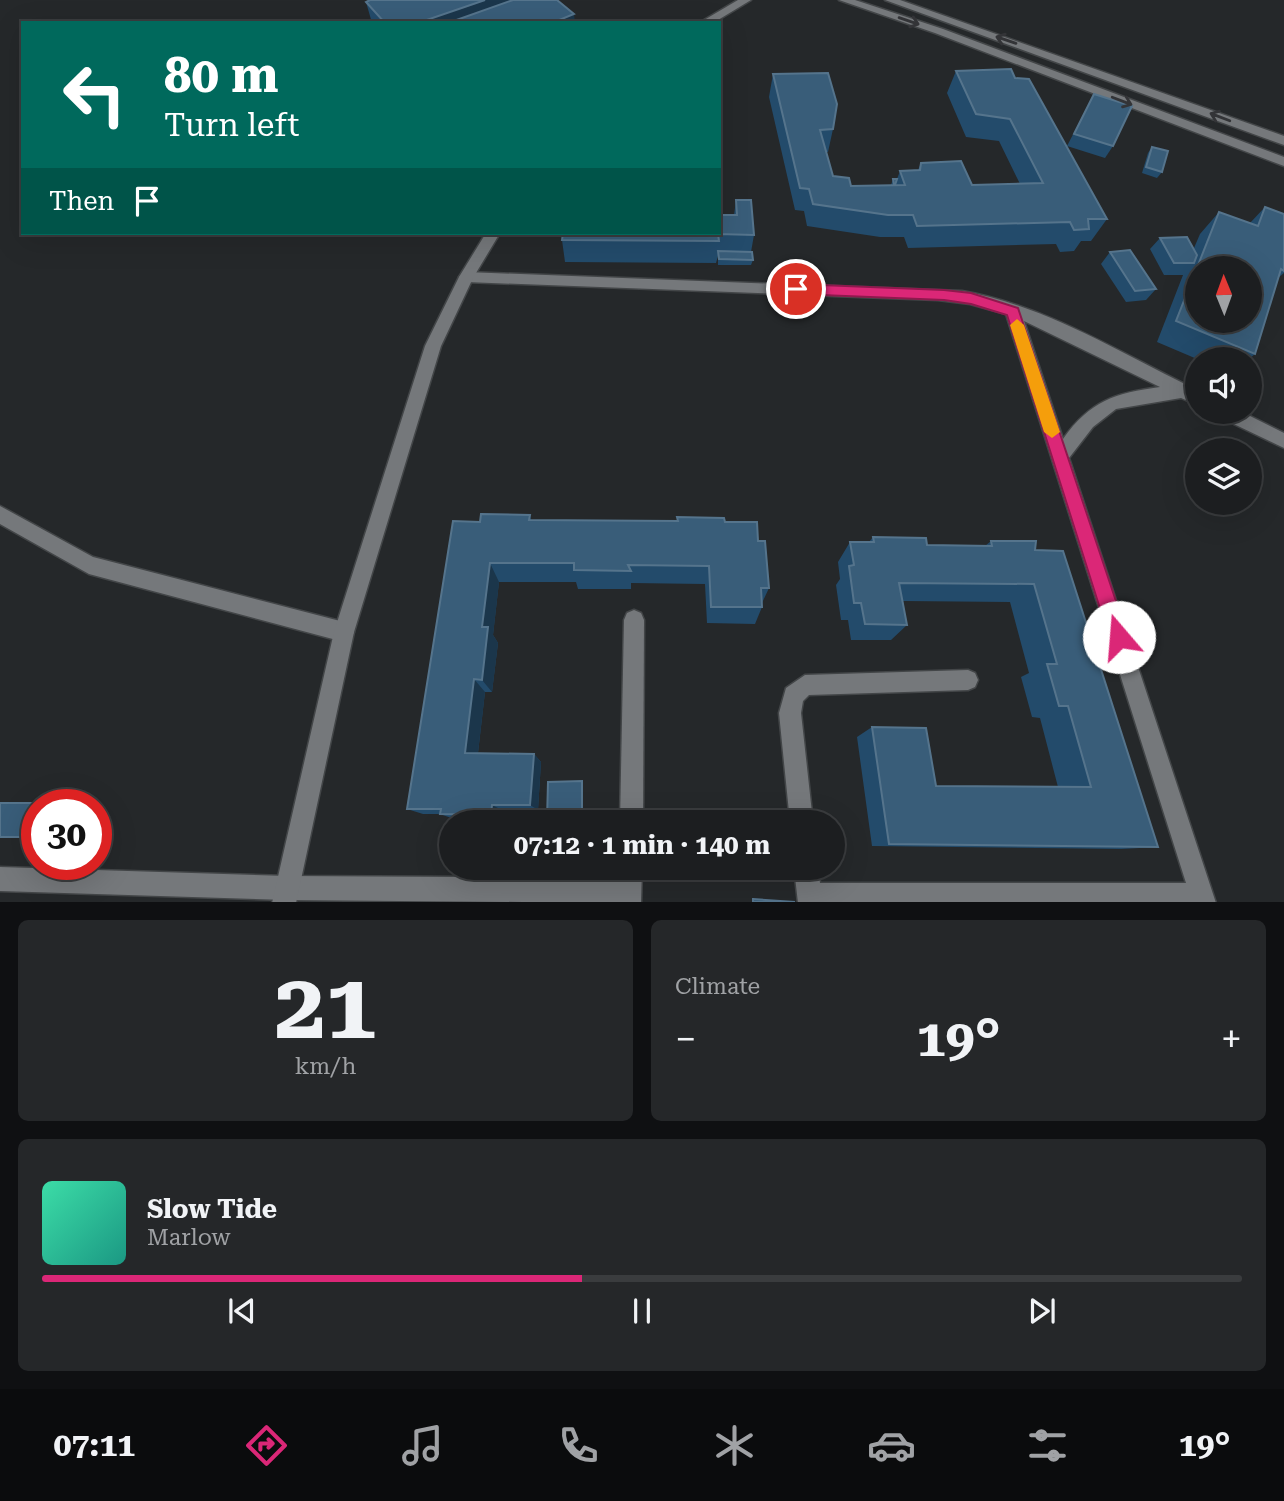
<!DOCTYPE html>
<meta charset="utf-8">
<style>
:root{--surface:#1c1e20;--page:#252729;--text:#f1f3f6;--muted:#a0a2a5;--line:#3a3c3e;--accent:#db2777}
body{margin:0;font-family:"Roboto Serif",serif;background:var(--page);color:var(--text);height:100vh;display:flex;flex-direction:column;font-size:26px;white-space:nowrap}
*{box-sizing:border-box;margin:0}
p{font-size:23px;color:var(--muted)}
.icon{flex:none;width:38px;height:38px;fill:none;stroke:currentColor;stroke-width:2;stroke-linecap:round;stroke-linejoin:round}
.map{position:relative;height:902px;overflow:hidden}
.side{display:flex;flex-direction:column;gap:18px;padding:18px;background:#0f1012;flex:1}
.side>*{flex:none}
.banner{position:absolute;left:21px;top:21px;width:700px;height:214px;border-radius:0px;box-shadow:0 7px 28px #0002,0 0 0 2px var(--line);background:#00695c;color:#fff;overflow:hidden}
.needle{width:46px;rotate:359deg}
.tools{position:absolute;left:1185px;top:256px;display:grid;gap:14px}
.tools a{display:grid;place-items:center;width:77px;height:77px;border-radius:50%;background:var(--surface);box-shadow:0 7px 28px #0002,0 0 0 2px var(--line);font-size:35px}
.speed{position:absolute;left:21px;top:789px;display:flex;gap:14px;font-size:35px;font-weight:700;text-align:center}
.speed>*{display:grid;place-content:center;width:91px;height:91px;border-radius:50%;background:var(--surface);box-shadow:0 7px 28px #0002,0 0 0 2px var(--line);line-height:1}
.speed .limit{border:10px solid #d22;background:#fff;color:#111}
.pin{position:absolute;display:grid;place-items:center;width:60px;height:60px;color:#fff;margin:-30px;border:4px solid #fff;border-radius:50%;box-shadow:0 2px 7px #0007}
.me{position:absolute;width:77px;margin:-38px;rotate:342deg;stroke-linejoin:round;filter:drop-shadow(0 0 5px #0008)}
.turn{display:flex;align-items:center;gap:24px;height:147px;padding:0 28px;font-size:32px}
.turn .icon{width:91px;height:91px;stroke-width:2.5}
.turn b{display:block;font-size:49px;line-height:60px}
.then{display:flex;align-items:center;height:66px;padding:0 28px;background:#0003;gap:14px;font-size:26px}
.big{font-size:52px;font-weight:700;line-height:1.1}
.side .card{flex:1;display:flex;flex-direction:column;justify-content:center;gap:10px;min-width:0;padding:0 24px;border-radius:10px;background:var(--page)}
.side .dial{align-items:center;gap:0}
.dial b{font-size:91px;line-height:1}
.song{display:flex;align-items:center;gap:21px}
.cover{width:84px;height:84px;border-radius:10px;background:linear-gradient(135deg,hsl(160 70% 55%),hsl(170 70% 35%))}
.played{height:7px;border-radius:4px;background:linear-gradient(90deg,var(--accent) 45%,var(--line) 45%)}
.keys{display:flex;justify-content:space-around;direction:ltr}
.heat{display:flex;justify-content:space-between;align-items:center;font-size:38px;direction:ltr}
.side .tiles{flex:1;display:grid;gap:18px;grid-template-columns:1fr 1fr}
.card:last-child{grid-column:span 2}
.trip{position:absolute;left:439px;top:810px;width:406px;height:70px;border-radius:35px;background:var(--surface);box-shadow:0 7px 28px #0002,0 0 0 2px var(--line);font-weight:700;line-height:70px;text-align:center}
.dock{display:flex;height:112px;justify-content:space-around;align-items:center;background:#0b0c0d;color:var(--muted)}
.dock .icon{width:49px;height:49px}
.dock .on{color:var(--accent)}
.dock b{font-size:32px;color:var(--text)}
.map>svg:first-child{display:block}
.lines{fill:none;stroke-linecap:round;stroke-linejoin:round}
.minor-casing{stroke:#434648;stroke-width:3}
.tertiary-casing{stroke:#434648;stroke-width:3}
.minor{fill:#75787b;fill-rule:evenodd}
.tertiary{fill:#75787b;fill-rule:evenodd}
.wall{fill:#234b6b}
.shaded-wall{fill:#1b364b}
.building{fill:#395d79;stroke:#55748c;stroke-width:2;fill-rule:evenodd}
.oneway{stroke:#333437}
.route{fill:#db2777;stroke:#8e194d;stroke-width:2}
.slow{fill:#f59e0b}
</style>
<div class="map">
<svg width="1284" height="903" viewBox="0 0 1284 903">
<rect width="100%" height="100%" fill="#25282a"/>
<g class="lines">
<g class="minor-casing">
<g id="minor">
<path d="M 466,272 L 962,291 C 1045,305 1122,354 1197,390 L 1197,405 L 1181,398 L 1116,409 L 1093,427 L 1069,458 L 1216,903 L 798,903 L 794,868 L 818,868 L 820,883 L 1186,883 L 1006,314 L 970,304 L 938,300 L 466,282 L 459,277 ZM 1024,321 L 1160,387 C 1115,393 1090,401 1063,439 Z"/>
<path d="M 1215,411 L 1240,411 L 1284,433 L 1284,448 L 1217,416 Z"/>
<path d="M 0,506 L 93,557 L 344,622 L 351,625 L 354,632 L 351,639 L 344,642 L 89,574 L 0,524 Z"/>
<path d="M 634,610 L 641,613 L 644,620 L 643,822 L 620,822 L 624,620 L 627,613 Z"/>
<path d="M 968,670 L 975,673 L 978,680 L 975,687 L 968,690 L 809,695 L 803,701 L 801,713 L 813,822 L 790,822 L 779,713 L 786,688 L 805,675 Z"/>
<path d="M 0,867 L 287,876 L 618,878 L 618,868 L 642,868 L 641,903 L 287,900 L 0,891 Z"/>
</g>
</g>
<g class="tertiary-casing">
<g id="tertiary">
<path d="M 738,0 L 751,0 L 713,23 L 699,23 Z"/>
<path d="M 839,0 L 855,0 L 943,29 L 1284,157 L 1284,166 L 935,33 Z"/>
<path d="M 885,0 L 900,0 L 1284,136 L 1284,145 Z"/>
<path d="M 486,233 L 500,233 L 473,278 L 441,346 L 354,632 L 296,903 L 272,903 L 334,632 L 425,346 L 459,277 Z"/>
</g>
</g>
<use href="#minor" class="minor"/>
<use href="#tertiary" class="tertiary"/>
</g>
<g class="wall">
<path d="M 366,2 L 575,23 L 372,23 Z"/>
<path d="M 956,71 L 1015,78 L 1107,219 L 1091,241 L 1081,241 L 1074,251 L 1060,252 L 1056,244 L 908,248 L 904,237 L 880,237 L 807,226 L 804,211 L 795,210 L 769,97 L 773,74 L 833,129 L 828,152 L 826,152 L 833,176 L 851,186 L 891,185 L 893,179 L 897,179 L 900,171 L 918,170 L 921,163 L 972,185 L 1020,184 L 999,141 L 966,137 L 947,93 Z"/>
<path d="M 1094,94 L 1113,146 L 1105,158 L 1067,146 Z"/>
<path d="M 1152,147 L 1162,172 L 1157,178 L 1142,173 L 1148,153 Z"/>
<path d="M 736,200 L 754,235 L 751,252 L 753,260 L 751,265 L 718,265 L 718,256 L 716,263 L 565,262 L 562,240 L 734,215 Z"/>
<path d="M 1265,207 L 1284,214 L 1284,273 L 1278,278 L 1255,354 L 1249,359 L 1197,359 L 1157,342 L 1183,275 L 1164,275 L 1150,249 L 1160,238 L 1194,248 L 1200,234 L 1219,212 L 1250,223 Z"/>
<path d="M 1110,252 L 1156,289 L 1146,300 L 1126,302 L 1101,264 Z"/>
<path d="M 530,515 L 531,520 L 677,521 L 677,517 L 725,522 L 758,541 L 769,588 L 762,603 L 762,607 L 755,624 L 707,623 L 705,584 L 631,583 L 631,589 L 578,589 L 576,582 L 499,582 L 493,635 L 498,643 L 492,692 L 485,692 L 478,753 L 534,754 L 541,762 L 538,810 L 502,810 L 502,819 L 454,819 L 440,814 L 423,814 L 407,809 L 480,522 Z"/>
<path d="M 873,537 L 927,545 L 985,546 L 991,541 L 1035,550 L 1158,847 L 1121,849 L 872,846 L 857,737 L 872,727 L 936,786 L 1058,787 L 1040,718 L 1032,717 L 1021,677 L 1029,673 L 1010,602 L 903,601 L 907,625 L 891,640 L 851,640 L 848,620 L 841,620 L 836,585 L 840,579 L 838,562 L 850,542 L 869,542 Z"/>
<path d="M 0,803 L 47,803 L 63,805 L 37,805 L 37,838 L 0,838 Z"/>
</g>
<g class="shaded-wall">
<path d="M 485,0 L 533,0 L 489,23 L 418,23 Z"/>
<path d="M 574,14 L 575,23 L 552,23 Z"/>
<path d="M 490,563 L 499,582 L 493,635 L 498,643 L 492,692 L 482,680 L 482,627 Z"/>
<path d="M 474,679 L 485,692 L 477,761 L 465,753 Z"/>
<path d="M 534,754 L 541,762 L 538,810 L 530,805 Z"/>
<path d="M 492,805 L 502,810 L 502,819 L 491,815 Z"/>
</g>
<g class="building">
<path d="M 370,0 L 485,0 L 418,23 L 385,23 L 366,2 Z"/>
<path d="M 513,0 L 557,0 L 574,14 L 552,23 L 448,23 Z"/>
<path d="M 1011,69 L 1015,78 L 1029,79 L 1107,219 L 1088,219 L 1089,229 L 1074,230 L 1070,222 L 917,226 L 913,215 L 888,215 L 813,204 L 809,189 L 800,188 L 773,74 L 828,73 L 837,104 L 833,129 L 820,130 L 833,176 L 849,178 L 851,186 L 905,185 L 900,171 L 920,170 L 921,163 L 961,161 L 972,185 L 1043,183 L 1010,119 L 976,114 L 956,71 Z"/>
<path d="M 1094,94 L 1132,106 L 1113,146 L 1074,134 Z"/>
<path d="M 1152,147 L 1168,151 L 1162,172 L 1146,167 Z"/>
<path d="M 893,179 L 897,179 L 895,185 L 894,185 Z"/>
<path d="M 736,200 L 751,200 L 754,235 L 718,234 L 719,241 L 562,240 L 563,233 L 719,233 L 719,215 L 737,215 Z"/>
<path d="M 1265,207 L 1284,214 L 1284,271 L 1281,269 L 1255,354 L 1176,321 L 1219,212 L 1258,226 ZM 1197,268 L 1250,268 L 1250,320 L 1197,320 Z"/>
<path d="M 1187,237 L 1197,255 L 1194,263 L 1174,263 L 1160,238 Z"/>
<path d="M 1130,250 L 1156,289 L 1135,291 L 1110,252 Z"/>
<path d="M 718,251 L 752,252 L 753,260 L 719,259 Z"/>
<path d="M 481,514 L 530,515 L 529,520 L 678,521 L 677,517 L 724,518 L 725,522 L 757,522 L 758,541 L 765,541 L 769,588 L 761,588 L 762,607 L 711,607 L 709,566 L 628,565 L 631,571 L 574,570 L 574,563 L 490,563 L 482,627 L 488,627 L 482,680 L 474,679 L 465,753 L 534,754 L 530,805 L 492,805 L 491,815 L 440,814 L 441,809 L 407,809 L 453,521 L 480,522 Z"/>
<path d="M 873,537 L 926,538 L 927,545 L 992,546 L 991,541 L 1036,541 L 1035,550 L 1063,551 L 1158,847 L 889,844 L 872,727 L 926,728 L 936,786 L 1091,787 L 1068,706 L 1059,706 L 1047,664 L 1057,664 L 1034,584 L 899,583 L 907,625 L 865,624 L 861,603 L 854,603 L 849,566 L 854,565 L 850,542 L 874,542 Z"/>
<path d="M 582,781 L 582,819 L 547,820 L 548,782 Z"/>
<path d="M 0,803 L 47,803 L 46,805 L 37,805 L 37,829 L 34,837 L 0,837 Z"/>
<path d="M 753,899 L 795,902 L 753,902 Z"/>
</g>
<defs><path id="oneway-shaft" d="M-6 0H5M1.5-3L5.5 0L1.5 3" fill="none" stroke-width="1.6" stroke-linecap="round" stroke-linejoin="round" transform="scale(1.75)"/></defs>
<g class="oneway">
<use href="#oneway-shaft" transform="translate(909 21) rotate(19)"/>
<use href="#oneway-shaft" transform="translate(1006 40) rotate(-161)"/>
<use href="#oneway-shaft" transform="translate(1122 101) rotate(21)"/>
<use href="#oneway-shaft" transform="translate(1220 117) rotate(-159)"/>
</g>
<path class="route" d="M 796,284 L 944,290 L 971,293 L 1018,308 L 1128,637 L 1125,643 L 1119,646 L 1112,643 L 1109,637 L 1007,315 L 971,304 L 944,300 L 796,294 L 789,289 Z"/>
<path class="slow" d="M 1017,319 L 1024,325 L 1060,432 L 1052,438 L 1044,432 L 1010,325 Z"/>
</svg>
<div class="tools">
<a><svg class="needle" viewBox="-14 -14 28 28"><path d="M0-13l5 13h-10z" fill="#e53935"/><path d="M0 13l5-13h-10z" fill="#a0a2a5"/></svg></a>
<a><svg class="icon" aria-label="sound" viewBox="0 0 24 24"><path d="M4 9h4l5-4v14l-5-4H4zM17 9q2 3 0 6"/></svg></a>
<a><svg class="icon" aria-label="layers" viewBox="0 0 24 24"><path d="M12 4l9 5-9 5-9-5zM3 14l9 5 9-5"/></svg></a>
</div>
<div class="speed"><div class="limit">30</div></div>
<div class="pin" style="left:796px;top:289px;background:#d93025"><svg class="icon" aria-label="arrive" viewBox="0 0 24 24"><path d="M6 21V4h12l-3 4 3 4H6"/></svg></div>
<svg class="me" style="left:1119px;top:637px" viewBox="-20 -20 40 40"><circle r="19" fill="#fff"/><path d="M0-13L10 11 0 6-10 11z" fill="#db2777"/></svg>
<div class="trip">07:12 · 1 min · 140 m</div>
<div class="banner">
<div class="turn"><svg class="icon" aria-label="left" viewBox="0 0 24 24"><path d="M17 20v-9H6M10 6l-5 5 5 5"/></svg><div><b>80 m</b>Turn left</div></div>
<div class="then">Then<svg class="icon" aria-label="arrive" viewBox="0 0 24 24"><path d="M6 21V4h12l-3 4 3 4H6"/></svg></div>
</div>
</div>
<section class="side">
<div class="tiles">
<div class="card dial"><b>21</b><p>km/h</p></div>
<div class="card"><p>Climate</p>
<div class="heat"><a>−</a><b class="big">19°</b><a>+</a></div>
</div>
<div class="card">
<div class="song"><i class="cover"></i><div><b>Slow Tide</b><p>Marlow</p></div></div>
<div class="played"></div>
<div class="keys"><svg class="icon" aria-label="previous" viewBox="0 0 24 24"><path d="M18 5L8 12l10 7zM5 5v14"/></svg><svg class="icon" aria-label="pause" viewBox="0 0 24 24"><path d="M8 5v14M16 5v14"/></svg><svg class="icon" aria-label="next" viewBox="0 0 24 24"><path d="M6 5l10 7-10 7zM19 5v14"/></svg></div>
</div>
</div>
</section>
<nav class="dock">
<b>07:11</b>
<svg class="icon on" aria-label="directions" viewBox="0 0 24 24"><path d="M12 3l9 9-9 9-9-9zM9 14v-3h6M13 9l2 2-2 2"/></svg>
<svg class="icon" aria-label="music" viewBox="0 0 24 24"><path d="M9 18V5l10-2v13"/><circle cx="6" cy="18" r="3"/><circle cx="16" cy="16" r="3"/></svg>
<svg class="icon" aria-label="phone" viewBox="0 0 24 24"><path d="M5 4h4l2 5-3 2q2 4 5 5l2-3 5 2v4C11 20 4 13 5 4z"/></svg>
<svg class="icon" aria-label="climate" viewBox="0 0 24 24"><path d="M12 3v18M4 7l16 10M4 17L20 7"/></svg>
<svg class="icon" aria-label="car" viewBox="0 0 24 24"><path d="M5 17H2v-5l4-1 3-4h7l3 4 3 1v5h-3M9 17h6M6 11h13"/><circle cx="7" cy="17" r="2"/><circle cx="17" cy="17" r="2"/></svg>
<svg class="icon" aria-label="filters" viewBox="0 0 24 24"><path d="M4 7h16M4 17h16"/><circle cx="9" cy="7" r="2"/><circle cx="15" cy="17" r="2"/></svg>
<b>19°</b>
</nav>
